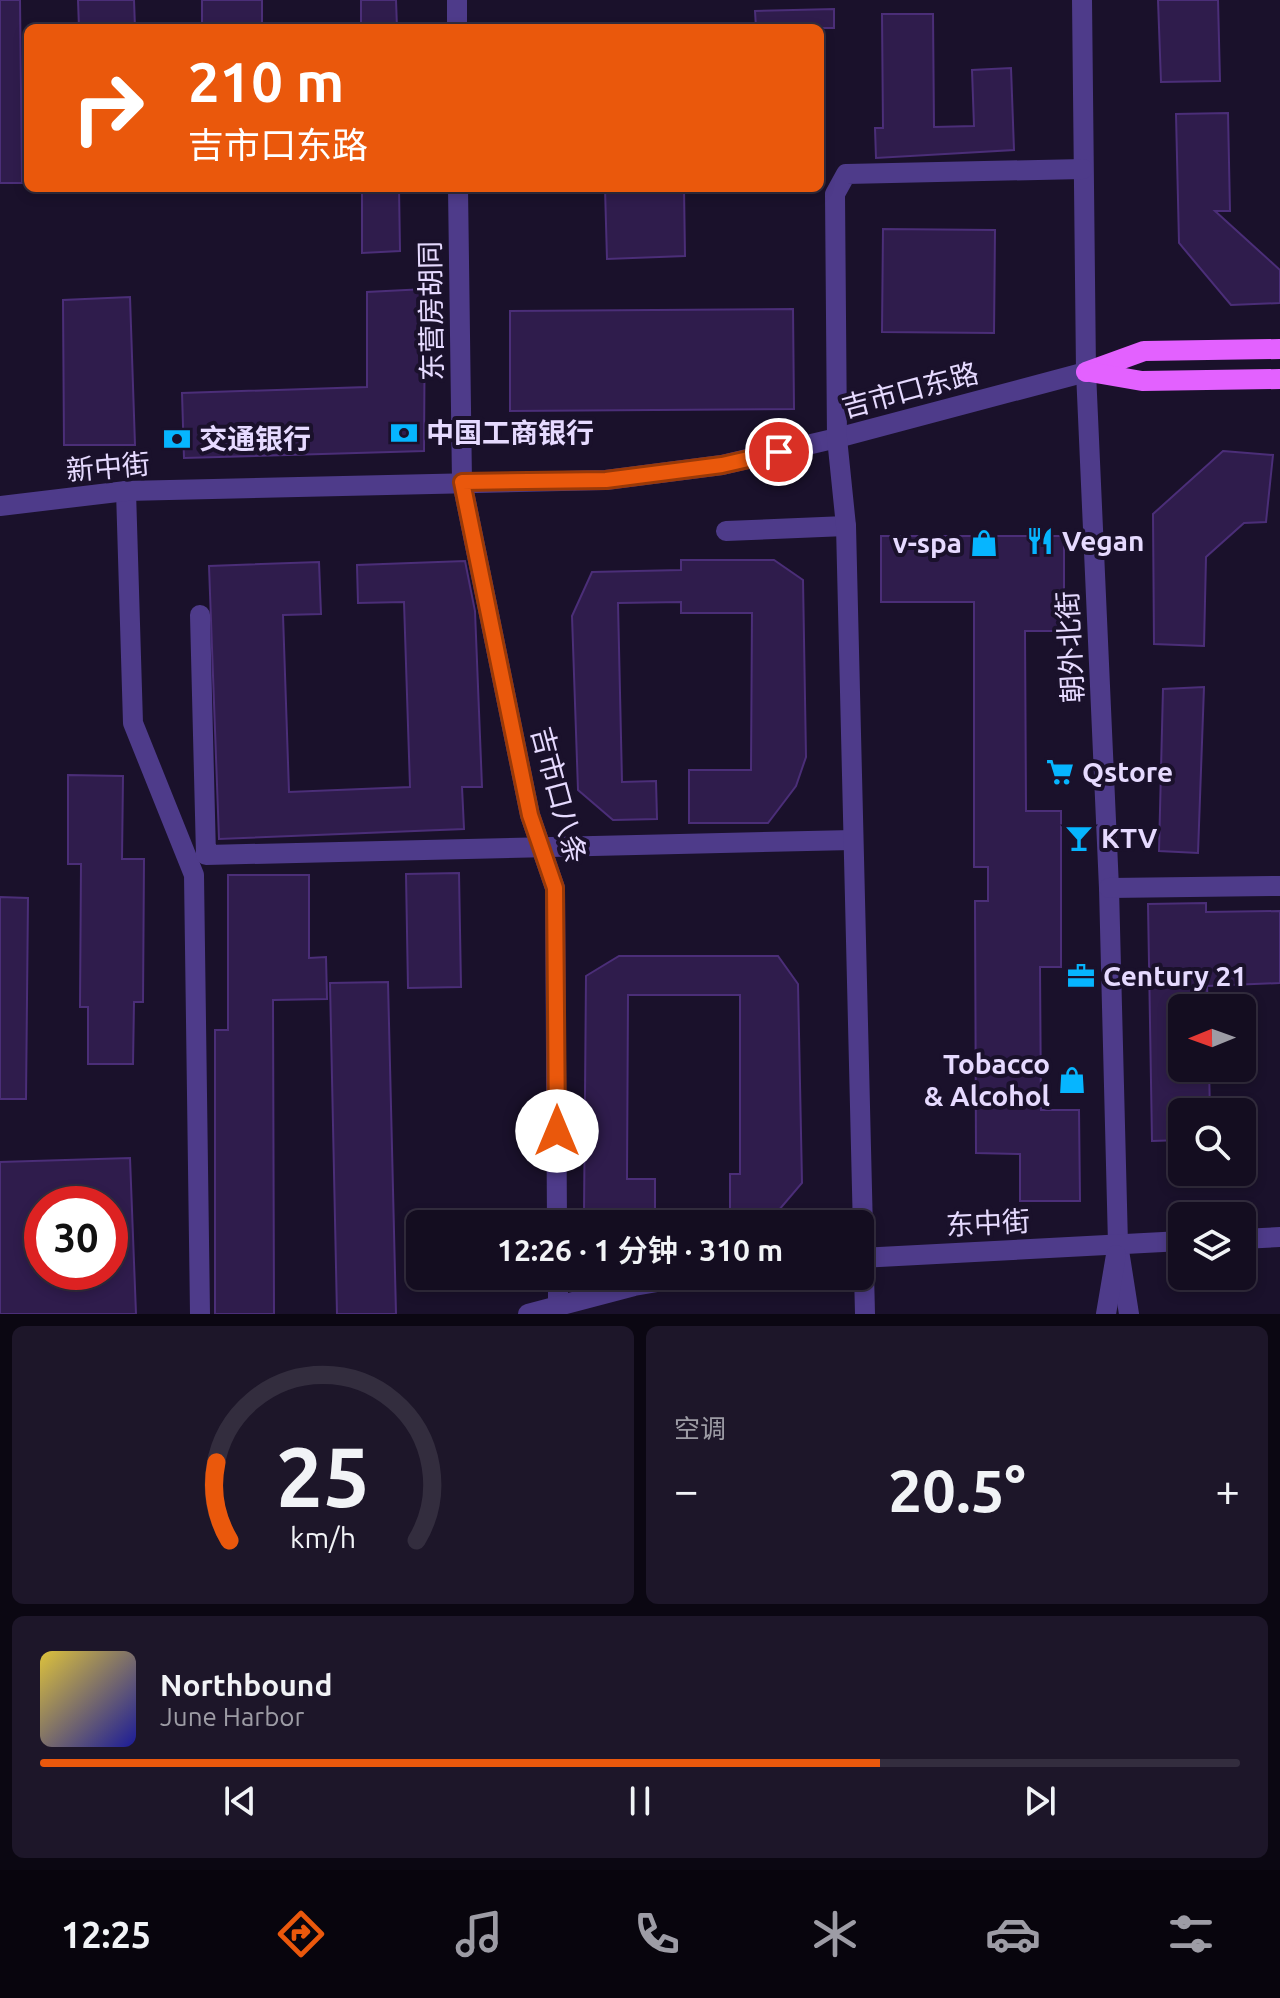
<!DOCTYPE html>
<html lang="zh">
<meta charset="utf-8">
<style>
:root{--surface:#140d20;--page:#1d1629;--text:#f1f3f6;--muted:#9d9ca5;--line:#332d3e;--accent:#ea580c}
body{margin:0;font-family:Ubuntu,"Noto Sans SC",sans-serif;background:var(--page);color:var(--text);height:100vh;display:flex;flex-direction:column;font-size:30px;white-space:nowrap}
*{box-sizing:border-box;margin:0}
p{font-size:26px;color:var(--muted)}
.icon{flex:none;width:44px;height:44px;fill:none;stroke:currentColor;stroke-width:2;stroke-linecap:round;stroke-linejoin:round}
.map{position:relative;height:1314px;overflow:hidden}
.side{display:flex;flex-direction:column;gap:12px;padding:12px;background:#0b0712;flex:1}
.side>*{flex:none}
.hud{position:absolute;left:24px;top:24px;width:800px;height:168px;border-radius:12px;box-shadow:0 4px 12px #0003,0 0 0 2px var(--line);background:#ea580c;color:#fff;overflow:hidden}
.needle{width:52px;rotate:269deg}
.controls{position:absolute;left:1168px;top:994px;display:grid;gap:16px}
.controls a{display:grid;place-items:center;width:88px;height:88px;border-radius:12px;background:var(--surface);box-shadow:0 4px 12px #0003,0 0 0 2px var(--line);font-size:40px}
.speed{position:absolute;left:24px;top:1186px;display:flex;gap:16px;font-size:40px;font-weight:700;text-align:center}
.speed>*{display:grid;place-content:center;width:104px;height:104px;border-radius:50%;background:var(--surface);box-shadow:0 4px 12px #0003,0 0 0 2px var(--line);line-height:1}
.speed .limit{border:12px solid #d22;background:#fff;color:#111}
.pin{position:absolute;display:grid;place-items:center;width:68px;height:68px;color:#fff;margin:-34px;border:4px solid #fff;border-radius:50%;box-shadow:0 2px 8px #0007}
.me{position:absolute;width:88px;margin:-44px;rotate:0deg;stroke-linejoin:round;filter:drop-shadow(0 0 6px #0008)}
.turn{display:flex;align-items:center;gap:28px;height:168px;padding:0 32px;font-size:36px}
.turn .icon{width:104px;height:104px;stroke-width:2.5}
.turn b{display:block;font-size:56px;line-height:68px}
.big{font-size:60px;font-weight:600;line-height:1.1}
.side .widget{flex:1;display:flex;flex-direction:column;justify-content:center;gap:12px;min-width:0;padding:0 28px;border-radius:12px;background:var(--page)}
.side .dial{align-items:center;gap:0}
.dial svg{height:208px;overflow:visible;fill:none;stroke:var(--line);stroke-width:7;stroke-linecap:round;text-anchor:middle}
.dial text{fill:var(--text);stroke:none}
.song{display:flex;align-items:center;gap:24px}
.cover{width:96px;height:96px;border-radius:12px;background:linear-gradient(135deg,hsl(50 70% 55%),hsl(240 70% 35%))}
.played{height:8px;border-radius:4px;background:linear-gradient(90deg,var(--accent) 70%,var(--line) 70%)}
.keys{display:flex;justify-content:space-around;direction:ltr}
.heat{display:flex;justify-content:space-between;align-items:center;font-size:44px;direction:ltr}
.side .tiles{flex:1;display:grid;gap:12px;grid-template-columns:1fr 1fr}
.widget:last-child{grid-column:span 2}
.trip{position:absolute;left:406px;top:1210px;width:468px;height:80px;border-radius:12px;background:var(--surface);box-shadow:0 4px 12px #0003,0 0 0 2px var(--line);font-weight:600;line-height:80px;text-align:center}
.tab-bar{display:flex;height:128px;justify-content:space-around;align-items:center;background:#08050d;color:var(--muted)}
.tab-bar .icon{width:56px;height:56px}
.tab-bar .on{color:var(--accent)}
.tab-bar b{font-size:36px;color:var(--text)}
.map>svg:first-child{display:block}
.building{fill:#2f1c4c;stroke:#4b2e78;stroke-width:2;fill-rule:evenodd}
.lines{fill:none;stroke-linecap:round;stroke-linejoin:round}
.minor{stroke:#4e3b8a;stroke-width:20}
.major{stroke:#e361ff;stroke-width:20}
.route-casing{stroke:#983908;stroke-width:20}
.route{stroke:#ea580c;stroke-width:14}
.labels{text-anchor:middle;stroke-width:8;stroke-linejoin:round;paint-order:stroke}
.street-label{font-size:28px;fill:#e6daff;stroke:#1a112b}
.poi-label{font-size:28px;font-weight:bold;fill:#e6daff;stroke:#1a112b;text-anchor:start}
</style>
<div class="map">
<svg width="1280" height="1314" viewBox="0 0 1280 1314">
<rect width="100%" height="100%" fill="#1a112b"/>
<g class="building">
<path d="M 0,0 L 20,0 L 22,183 L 0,183 Z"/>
<path d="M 78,0 L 134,0 L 135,28 L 79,28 Z"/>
<rect x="202" y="0" width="60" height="28"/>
<path d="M 361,0 L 396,0 L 397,28 L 361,28 Z"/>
<path d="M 1158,0 L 1218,0 L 1220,81 L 1161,82 Z"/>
<path d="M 834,9 L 834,28 L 756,28 L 755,11 Z"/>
<path d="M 882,14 L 933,14 L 934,127 L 974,126 L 972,70 L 1011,68 L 1014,150 L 876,158 L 875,128 L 883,128 Z"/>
<path d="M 1228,113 L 1230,211 L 1215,211 L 1280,270 L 1280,303 L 1231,305 L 1179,243 L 1176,114 Z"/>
<path d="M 362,188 L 399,188 L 400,251 L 362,253 Z"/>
<path d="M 605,188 L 684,188 L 685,256 L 607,259 Z"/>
<path d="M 883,229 L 995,230 L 994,333 L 882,332 Z"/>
<path d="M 425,289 L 424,451 L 184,458 L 182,393 L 367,387 L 367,292 Z"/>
<path d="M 130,297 L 135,445 L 64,445 L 63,300 Z"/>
<path d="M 793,309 L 794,409 L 510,411 L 510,311 Z"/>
<path d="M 1223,451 L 1273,455 L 1266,522 L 1244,523 L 1206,557 L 1204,646 L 1154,644 L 1153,514 Z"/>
<path d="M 881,536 L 1064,536 L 1064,631 L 1025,631 L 1026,811 L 1061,811 L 1061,967 L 1040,967 L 1041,1110 L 1079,1110 L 1080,1201 L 1020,1201 L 1020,1154 L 976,1153 L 975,901 L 988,901 L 988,867 L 974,867 L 974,602 L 881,602 Z"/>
<path d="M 681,560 L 774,560 L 803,580 L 806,757 L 796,786 L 768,823 L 689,823 L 689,770 L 751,770 L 752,613 L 681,613 L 681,602 L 618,603 L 622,782 L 656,781 L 657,819 L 613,820 L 578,790 L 572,616 L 592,572 L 681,570 Z"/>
<path d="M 465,561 L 475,611 L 482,787 L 462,787 L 464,829 L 219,839 L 209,566 L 319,562 L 321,614 L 283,615 L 289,792 L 410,787 L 404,602 L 358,603 L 357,565 Z"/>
<path d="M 1204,687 L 1198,853 L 1159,851 L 1163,689 Z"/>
<path d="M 68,775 L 123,776 L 122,859 L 144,859 L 143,1002 L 134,1002 L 133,1064 L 88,1064 L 88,1007 L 80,1007 L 81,864 L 68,864 Z"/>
<path d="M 459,873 L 461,987 L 408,988 L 406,874 Z"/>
<path d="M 228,875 L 309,875 L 309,958 L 326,957 L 327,999 L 273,1000 L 274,1314 L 215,1314 L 215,1030 L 228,1030 Z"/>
<path d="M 0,897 L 28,898 L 26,1099 L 0,1099 Z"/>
<path d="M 1206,903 L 1206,912 L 1280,911 L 1280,983 L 1207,986 L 1208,1008 L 1182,1008 L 1182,1068 L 1209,1068 L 1210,1112 L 1182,1112 L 1182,1140 L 1152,1141 L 1148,904 Z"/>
<path d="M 619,956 L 778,956 L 798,984 L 802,1183 L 773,1217 L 730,1217 L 730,1174 L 740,1174 L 740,995 L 628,995 L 627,1179 L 655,1179 L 655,1215 L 584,1214 L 586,976 Z"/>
<path d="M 388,982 L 396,1314 L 337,1314 L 330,983 Z"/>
<path d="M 130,1158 L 136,1314 L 0,1314 L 0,1162 ZM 42,1204 L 110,1204 L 110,1272 L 42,1272 Z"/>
</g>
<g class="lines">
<g class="minor">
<path d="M 457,0 L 457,28"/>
<path d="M 1082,0 L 1086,372 L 1109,888 L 1118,1244 L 1129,1314"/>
<path d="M 458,188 L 462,482 L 530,815 L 555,888 L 557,1224"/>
<path d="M 126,491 L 133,723 L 194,875 L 200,1314"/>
<path d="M 0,506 L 126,491 L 606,480 L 722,465 L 837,438 L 1086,372"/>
<path d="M 726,531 L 846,526"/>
<path d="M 200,615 L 206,855 L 853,840"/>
<path d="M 1109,888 L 1280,886"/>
<path d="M 1242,1239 L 1280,1237"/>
<path d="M 860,1258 L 1182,1241"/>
<path d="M 558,1276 L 558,1307"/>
<path d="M 528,1314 L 634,1286 L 693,1276"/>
<path d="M 865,1314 L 846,526 L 837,438 L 835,194 L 846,174 L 1083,169"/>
<path d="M 1106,1314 L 1116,1255"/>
</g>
<g class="major">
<path d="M 1086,372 L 1144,351 L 1280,349"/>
<path d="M 1090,372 L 1142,381 L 1280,379"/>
</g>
</g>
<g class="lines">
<g class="route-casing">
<path id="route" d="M 557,1131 L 555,888 L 530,815 L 462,482 L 606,480 L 722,465 L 779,452"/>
</g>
<use href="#route" class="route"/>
</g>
<defs>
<g id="bank-bare" transform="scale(2.16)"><path d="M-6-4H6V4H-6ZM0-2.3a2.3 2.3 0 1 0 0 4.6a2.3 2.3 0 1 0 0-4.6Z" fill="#06b5ff" stroke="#1a112b" stroke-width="2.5" paint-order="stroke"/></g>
<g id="restaurant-bare" transform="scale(2.16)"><path d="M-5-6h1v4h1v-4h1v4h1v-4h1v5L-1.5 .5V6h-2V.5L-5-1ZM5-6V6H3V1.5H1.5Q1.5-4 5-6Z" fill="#06b5ff" stroke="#1a112b" stroke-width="2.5" paint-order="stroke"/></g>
<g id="shop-bare" transform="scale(2.16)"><path d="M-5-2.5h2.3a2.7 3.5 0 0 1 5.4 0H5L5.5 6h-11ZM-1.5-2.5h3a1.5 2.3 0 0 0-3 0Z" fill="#06b5ff" stroke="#1a112b" stroke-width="2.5" paint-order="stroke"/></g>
<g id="supermarket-bare" transform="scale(2.16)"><path d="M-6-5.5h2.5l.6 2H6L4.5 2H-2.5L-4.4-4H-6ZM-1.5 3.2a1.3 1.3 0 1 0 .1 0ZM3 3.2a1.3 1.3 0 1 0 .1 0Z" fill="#06b5ff" stroke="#1a112b" stroke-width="2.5" paint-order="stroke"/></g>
<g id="bar-bare" transform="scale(2.16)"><path d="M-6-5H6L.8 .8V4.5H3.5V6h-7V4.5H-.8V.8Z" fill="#06b5ff" stroke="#1a112b" stroke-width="2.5" paint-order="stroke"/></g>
<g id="office-bare" transform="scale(2.16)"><path d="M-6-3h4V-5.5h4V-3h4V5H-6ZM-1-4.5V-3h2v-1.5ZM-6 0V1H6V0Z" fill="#06b5ff" stroke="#1a112b" stroke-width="2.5" paint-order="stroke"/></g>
</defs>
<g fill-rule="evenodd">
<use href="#bank-bare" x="404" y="433"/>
<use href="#bank-bare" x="177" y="439"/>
<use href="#restaurant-bare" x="1040" y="541"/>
<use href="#shop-bare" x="984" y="543"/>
<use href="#supermarket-bare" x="1060" y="772"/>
<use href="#bar-bare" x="1079" y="838"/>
<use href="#office-bare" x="1081" y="976"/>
<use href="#shop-bare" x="1072" y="1080"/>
</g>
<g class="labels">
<g class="street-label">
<text transform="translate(431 311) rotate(-91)" y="10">东营房胡同</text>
<text transform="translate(910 390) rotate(-15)" y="10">吉市口东路</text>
<text transform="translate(108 467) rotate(-5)" y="10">新中街</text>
<text transform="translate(1070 647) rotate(-93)" y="10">朝外北街</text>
<text transform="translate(559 795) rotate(75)" y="10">吉市口八条</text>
<text transform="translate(988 1223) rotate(-3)" y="10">东中街</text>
</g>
<g class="poi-label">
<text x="426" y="443">中国工商银行</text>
<text x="199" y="449">交通银行</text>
<text x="1062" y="551">Vegan</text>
<text x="962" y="553" text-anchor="end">v-spa</text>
<text x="1082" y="782">Qstore</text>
<text x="1101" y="848">KTV</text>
<text x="1103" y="986">Century 21</text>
<text x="1050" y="1074" text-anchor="end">Tobacco<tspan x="1050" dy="32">&amp; Alcohol</tspan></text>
</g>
</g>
</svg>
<div class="controls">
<a><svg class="needle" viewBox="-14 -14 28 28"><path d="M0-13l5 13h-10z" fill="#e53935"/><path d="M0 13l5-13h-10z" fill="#9d9ca5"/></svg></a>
<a><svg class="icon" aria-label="search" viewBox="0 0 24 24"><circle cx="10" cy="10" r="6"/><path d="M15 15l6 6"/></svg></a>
<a><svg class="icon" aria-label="layers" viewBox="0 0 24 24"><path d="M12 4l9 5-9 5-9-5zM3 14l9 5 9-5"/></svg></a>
</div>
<div class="speed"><div class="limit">30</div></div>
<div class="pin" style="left:779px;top:452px;background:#d93025"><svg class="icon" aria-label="arrive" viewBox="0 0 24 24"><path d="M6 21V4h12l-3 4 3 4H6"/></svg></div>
<svg class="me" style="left:557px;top:1131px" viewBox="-20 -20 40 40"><circle r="19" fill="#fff"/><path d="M0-13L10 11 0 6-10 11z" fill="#ea580c"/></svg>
<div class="trip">12:26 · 1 分钟 · 310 m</div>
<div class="hud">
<div class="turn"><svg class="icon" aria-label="right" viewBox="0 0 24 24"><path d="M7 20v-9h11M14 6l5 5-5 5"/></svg><div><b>210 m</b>吉市口东路</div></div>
</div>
</div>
<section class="side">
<div class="tiles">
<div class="widget dial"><svg viewBox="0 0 100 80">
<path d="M14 69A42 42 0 1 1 86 69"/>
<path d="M14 69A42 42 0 0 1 9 39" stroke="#ea580c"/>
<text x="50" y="56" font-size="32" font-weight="700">25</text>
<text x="50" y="72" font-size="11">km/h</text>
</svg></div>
<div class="widget"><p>空调</p>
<div class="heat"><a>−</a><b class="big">20.5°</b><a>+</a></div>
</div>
<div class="widget">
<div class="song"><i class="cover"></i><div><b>Northbound</b><p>June Harbor</p></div></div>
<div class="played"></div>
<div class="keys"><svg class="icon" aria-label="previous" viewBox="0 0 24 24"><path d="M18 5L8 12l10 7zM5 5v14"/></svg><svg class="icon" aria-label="pause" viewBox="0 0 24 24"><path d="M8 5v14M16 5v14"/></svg><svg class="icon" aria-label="next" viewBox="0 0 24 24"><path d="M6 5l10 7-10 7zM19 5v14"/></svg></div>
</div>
</div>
</section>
<nav class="tab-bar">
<b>12:25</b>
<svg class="icon on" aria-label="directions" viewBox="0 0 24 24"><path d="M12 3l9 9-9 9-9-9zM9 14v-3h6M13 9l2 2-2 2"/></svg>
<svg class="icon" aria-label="music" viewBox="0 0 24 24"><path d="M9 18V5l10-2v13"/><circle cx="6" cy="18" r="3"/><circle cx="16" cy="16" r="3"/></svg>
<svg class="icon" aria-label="phone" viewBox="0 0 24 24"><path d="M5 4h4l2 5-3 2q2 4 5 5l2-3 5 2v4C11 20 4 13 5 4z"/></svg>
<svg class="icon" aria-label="climate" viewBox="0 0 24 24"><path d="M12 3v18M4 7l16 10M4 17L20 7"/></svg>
<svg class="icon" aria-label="car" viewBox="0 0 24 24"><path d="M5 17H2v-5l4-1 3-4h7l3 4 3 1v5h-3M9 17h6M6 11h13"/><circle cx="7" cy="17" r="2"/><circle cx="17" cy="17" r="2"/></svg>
<svg class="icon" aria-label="filters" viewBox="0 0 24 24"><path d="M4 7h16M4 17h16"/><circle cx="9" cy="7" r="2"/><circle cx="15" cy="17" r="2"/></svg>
</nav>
